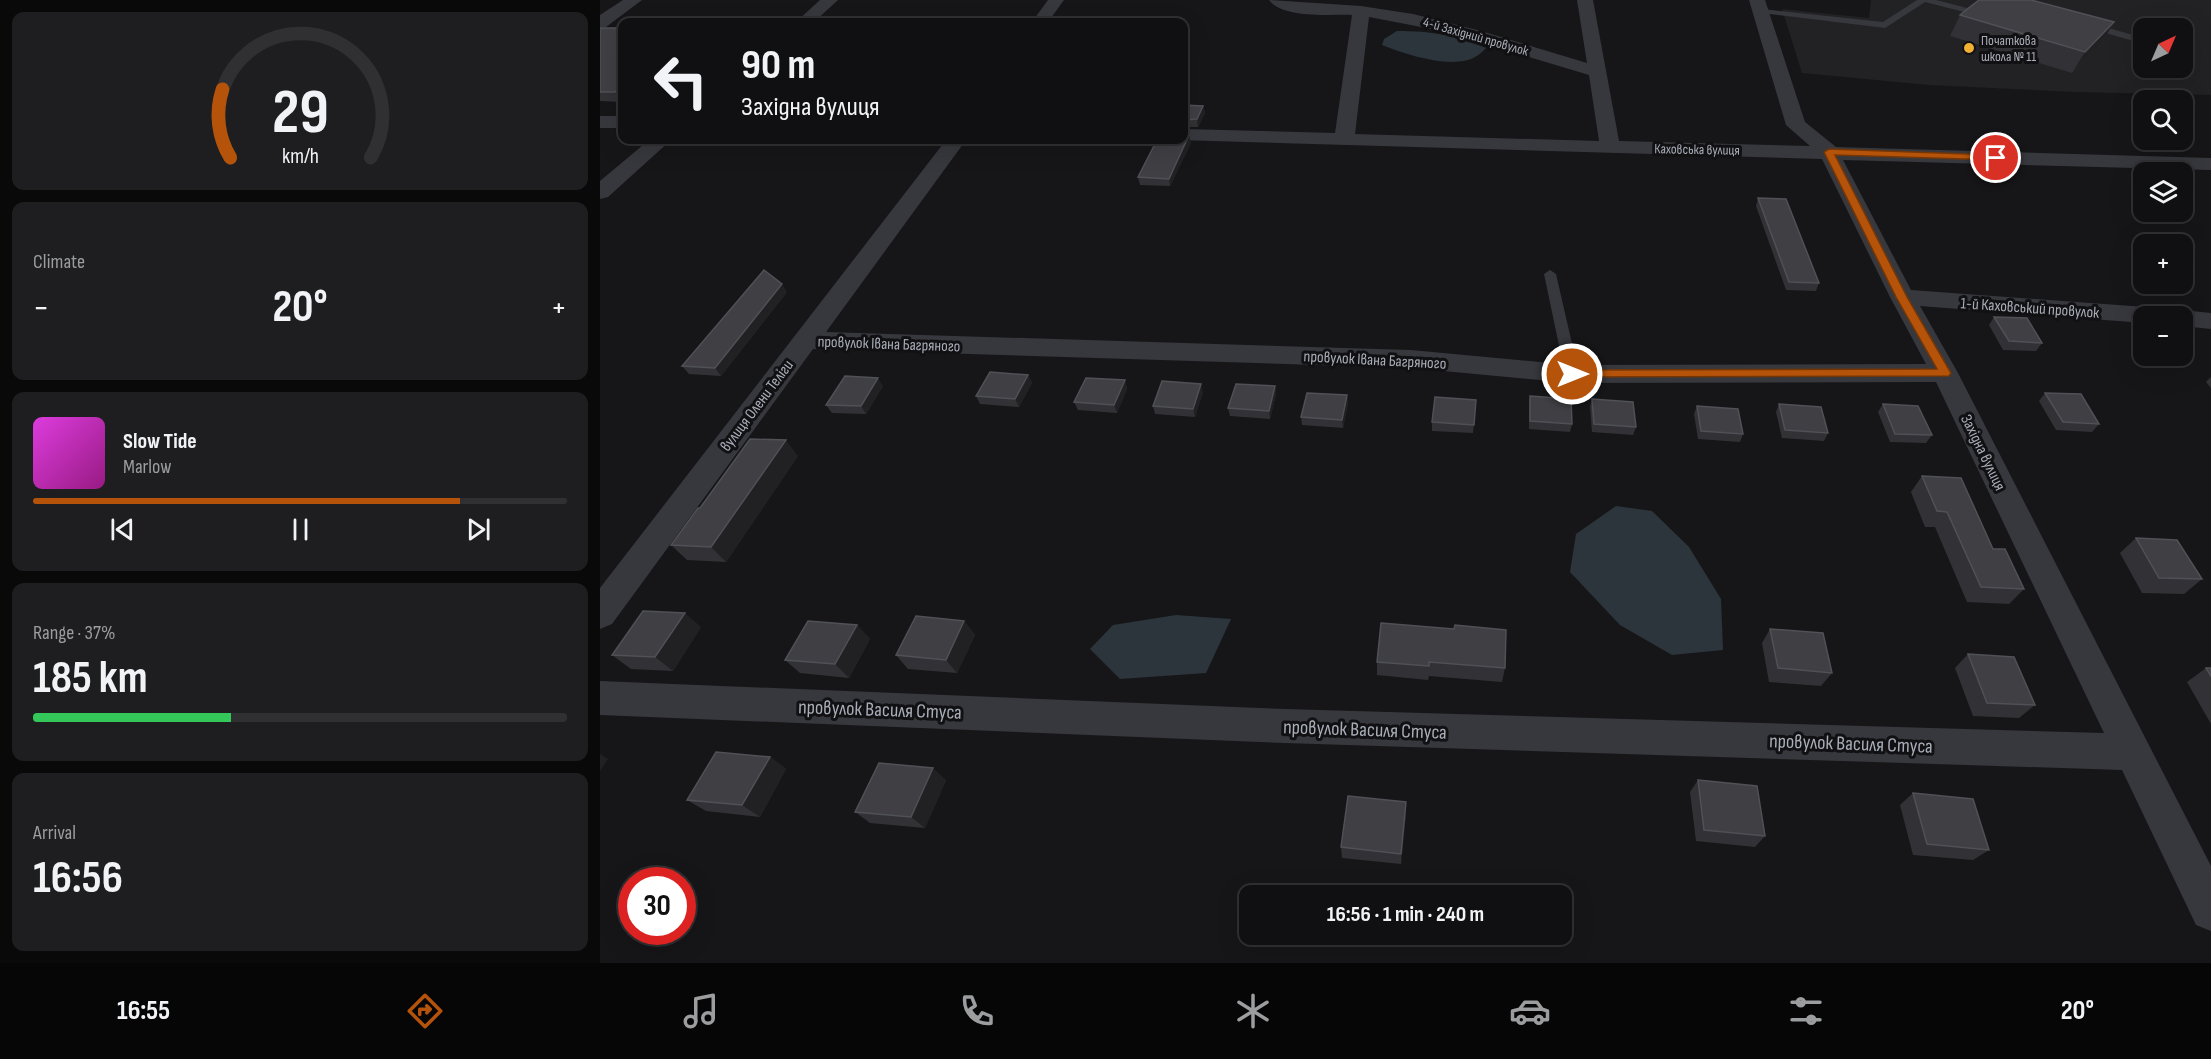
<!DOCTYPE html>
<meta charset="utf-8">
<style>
:root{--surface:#101012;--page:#1e1e20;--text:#f1f3f6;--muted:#9c9d9f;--line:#303032;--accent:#b45309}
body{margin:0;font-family:"Sofia Sans Condensed",sans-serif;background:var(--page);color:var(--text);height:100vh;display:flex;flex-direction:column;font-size:22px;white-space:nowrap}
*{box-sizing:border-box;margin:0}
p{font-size:20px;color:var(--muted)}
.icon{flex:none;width:33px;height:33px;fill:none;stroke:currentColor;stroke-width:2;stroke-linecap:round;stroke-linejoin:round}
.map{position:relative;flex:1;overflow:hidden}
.sheet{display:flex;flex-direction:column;gap:12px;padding:12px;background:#09090a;width:600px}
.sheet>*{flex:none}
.hud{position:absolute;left:18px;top:18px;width:570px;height:126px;border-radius:12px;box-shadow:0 6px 24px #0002,0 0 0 2px var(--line);background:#101012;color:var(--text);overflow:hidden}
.needle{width:39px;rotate:44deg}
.buttons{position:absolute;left:1533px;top:18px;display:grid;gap:12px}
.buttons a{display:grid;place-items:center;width:60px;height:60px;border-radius:12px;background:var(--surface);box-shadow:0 6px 24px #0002,0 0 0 2px var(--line);font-size:30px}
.speed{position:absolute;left:18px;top:867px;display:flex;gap:12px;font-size:30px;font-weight:700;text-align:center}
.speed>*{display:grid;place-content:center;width:78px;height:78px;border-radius:50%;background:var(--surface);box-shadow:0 6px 24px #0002,0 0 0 2px var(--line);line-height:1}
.speed .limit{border:9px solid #d22;background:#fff;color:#111}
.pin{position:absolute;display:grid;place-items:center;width:51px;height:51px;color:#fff;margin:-26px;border:3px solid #fff;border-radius:50%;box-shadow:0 2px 6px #0007}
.me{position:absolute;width:66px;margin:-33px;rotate:90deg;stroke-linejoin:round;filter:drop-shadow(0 0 4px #0008)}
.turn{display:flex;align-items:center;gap:21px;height:126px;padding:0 24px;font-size:27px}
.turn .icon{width:78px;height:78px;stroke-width:2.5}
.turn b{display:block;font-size:42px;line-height:51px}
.big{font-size:45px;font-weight:700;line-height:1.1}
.sheet .tile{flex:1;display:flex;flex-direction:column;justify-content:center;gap:9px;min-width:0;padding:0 21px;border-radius:12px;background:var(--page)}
.sheet .dial{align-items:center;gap:0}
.dial svg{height:156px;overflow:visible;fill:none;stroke:var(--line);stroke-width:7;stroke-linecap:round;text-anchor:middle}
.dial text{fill:var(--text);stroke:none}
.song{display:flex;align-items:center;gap:18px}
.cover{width:72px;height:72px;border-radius:9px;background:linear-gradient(135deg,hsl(300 70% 55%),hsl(310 70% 35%))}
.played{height:6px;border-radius:3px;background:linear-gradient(90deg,var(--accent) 80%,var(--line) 80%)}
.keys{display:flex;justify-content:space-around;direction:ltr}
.heat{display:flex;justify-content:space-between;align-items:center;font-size:33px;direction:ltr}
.charge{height:9px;border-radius:4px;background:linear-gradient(90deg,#34c759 37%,var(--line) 0)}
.trip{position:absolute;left:639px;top:885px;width:333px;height:60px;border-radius:12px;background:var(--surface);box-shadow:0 6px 24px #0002,0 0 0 2px var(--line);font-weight:700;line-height:60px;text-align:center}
.tabs{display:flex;height:96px;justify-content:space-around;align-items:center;background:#060607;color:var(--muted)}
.tabs .icon{width:42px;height:42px}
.tabs .active{color:var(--accent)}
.tabs b{font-size:27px;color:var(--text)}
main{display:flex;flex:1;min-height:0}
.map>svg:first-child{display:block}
.built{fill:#222225;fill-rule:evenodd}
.water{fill:#2c353c}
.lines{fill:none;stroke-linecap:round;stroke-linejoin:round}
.lane{fill:#37383d;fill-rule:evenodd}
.street{fill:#37383d;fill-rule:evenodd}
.wall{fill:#323236}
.shaded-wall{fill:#212124}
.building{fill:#3f3f44;stroke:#4f5156;stroke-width:1.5}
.route{fill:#b45309;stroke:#753606;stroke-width:1.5}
.poi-dot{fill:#f2b134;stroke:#111113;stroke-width:2}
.labels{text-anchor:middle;stroke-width:6;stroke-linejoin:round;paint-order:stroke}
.far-street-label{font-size:14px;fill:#a8adb8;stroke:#111113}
.far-poi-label{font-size:14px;fill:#a8adb8;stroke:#111113;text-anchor:start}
.street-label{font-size:16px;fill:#a8adb8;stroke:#111113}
.near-street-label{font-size:20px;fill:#a8adb8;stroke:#111113}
</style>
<main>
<section class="sheet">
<div class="tile dial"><svg viewBox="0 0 100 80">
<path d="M14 69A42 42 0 1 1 86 69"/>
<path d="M14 69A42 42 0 0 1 10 34" stroke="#b45309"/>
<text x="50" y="56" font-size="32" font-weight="700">29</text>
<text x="50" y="72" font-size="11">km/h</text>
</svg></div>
<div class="tile"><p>Climate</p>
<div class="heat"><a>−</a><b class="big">20°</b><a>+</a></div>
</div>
<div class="tile">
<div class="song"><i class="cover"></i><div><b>Slow Tide</b><p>Marlow</p></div></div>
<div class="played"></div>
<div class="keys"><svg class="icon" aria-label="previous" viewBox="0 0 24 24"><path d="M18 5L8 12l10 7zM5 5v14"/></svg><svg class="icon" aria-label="pause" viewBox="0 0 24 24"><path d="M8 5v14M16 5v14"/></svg><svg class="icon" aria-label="next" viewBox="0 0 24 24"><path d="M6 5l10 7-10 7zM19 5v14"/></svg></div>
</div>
<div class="tile"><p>Range · 37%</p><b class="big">185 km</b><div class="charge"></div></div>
<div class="tile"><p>Arrival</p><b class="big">16:56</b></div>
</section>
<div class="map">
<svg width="1611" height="963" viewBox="0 0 1611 963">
<rect width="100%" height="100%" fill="#161618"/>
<path class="built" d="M 1271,0 L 1611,0 L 1611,95 L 1476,92 L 1329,85 L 1202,73 L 1182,9 L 1269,18 ZM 1544,28 L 1582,28 L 1582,68 L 1544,68 Z"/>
<g class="water">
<path d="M 797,31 C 831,31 855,35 886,48 C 883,51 879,55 875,57 C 853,70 804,54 782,45 L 784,39 Z"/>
<path d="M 1016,506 L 1052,511 L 1089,547 L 1121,599 L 1123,650 L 1072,655 L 1020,625 L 970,572 L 976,534 Z"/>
<path d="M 576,615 L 631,619 L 606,673 L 520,679 L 490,649 L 513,625 Z"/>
</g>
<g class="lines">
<g class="lane">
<path d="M 1317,0 L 1336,0 L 1367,8 L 1379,0 L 1388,0 L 1368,13 L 1325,2 L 1285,28 L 1162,13 L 1158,11 L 1162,9 L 1283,22 Z"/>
<path d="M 1491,23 L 1533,35 L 1534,37 L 1530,40 L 1488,28 L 1488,24 Z"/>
<path d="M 950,270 L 956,274 L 979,374 L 972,379 L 965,374 L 944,274 Z"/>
</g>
<g class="street">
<path d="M 23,0 L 42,0 L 6,27 L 0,28 L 0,15 Z"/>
<path d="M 220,0 L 238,0 L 214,22 L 196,22 Z"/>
<path d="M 448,0 L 464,0 L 448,22 L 432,22 Z"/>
<path d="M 669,0 L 761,6 L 813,14 L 881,31 L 987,63 L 977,0 L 993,0 L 1019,141 L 1210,146 L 1186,125 L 1149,0 L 1165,0 L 1205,122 L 1236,147 L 1611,158 L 1611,170 L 1243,160 L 1311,290 L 1559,308 L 1568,310 L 1571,315 L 1573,312 L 1582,310 L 1611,313 L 1611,329 L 1582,326 L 1582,316 L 1544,316 L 1544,323 L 1320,306 L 1358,373 L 1611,866 L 1611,931 L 1596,925 L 1522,770 L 685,743 L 0,715 L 0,681 L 685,709 L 1504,733 L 1336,382 L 972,383 L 811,368 L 213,349 L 12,624 L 0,629 L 0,588 L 346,140 L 366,140 L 226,332 L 811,350 L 972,365 L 1326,364 L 1290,297 L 1222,159 L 578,140 L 584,140 L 584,129 L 735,133 L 752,15 C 730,14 684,19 669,0 ZM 769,17 L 842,31 L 989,75 L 999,141 L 755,134 Z"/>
<rect x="0" y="116" width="22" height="12"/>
<path d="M 49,140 L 71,140 L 8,197 L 0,199 L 0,181 Z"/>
</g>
</g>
<g class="wall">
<path d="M 1360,15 L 1514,22 L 1502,43 L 1472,73 L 1350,36 Z"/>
<path d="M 0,28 L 22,102 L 0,101 Z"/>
<path d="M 584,105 L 603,106 L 605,113 L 598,127 L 584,127 Z"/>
<path d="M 589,135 L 591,143 L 570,186 L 540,185 L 538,177 Z"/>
<path d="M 1158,198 L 1219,283 L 1216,291 L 1186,290 L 1156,206 Z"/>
<path d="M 187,292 L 121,376 L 89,374 L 82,366 Z"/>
<path d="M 1394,317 L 1442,343 L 1436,351 L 1403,350 L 1389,325 Z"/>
<path d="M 428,375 L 432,383 L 419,407 L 380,404 L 376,396 Z"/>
<path d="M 1611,377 L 1611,388 L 1606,382 Z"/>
<path d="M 525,380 L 527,389 L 517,413 L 478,410 L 474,402 Z"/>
<path d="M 283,386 L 266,414 L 232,413 L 226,405 Z"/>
<path d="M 675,386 L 676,394 L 670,419 L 630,416 L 628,408 Z"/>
<path d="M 603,392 L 595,417 L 555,414 L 553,406 Z"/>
<path d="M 1445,393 L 1499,424 L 1492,432 L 1456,430 L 1439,401 Z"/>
<path d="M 747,395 L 748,403 L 743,428 L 702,425 L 701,417 Z"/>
<path d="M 930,396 L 972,424 L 970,432 L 929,429 L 929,404 Z"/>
<path d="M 992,399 L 1036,427 L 1033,435 L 992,432 L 990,407 Z"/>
<path d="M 876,400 L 873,433 L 832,431 L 832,422 Z"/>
<path d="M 1179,404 L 1228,433 L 1224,441 L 1182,438 L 1176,412 Z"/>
<path d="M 1283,404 L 1332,435 L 1326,443 L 1290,442 L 1278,412 Z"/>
<path d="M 1097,406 L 1143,434 L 1140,442 L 1098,439 L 1094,414 Z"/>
<path d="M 198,456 L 126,562 L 87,560 L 71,545 Z"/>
<path d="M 1322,476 L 1393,549 L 1424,589 L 1409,604 L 1367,602 L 1335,527 L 1325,527 L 1311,492 Z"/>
<path d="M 1536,538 L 1602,579 L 1584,594 L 1542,593 L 1520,553 Z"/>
<path d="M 364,621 L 375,635 L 357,673 L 308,669 L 296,655 Z"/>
<path d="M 781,623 L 905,668 L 902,682 L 829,676 L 828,680 L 777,675 L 777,662 Z"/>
<path d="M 257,625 L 270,639 L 249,678 L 200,673 L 185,660 Z"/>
<path d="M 101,627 L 73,671 L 31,669 L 12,655 Z"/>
<path d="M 1170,629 L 1232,673 L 1221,686 L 1169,682 L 1162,643 Z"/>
<path d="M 1368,654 L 1435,705 L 1419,718 L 1373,716 L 1355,668 Z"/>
<path d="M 1606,668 L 1611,668 L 1611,724 L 1587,682 Z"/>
<path d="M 170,757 L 186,769 L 160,817 L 106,811 L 87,800 Z"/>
<path d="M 346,780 L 325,828 L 270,823 L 255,812 Z"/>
<path d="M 1098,780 L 1165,836 L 1155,847 L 1096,841 L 1090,792 Z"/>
<path d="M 1313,793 L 1389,850 L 1373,860 L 1313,855 L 1300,805 Z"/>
<path d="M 806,802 L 806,814 L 801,864 L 742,858 L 741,847 Z"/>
</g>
<g class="shaded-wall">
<path d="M 1514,22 L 1502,43 L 1472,73 L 1485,52 Z"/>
<path d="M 22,86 L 22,102 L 15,92 Z"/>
<path d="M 603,106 L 605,113 L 598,127 L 597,119 Z"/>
<path d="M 589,135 L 591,143 L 570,186 L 569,179 Z"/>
<path d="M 182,284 L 187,292 L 121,376 L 115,368 Z"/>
<path d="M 428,375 L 432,383 L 419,407 L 415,399 Z"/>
<path d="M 278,378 L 283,386 L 266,414 L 261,406 Z"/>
<path d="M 525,380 L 527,389 L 517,413 L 514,405 Z"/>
<path d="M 601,384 L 603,392 L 595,417 L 593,409 Z"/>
<path d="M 675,386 L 676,394 L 670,419 L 669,411 Z"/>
<path d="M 747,395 L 748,403 L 743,428 L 742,420 Z"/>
<path d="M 186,440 L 198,456 L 126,562 L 111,547 Z"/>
<path d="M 85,613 L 101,627 L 73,671 L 55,657 Z"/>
<path d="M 364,621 L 375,635 L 357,673 L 346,660 Z"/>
<path d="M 257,625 L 270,639 L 249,678 L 235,664 Z"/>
<path d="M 0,754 L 8,759 L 0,771 Z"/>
<path d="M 170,757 L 186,769 L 160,817 L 142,805 Z"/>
<path d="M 333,768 L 346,780 L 325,828 L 311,817 Z"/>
<path d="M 806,802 L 806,814 L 801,864 L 801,854 Z"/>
</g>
<g class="building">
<path d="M 1379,0 L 1431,0 L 1514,22 L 1485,52 L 1360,15 Z"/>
<path d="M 0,28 L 22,28 L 22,86 L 15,92 L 0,92 Z"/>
<path d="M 584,105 L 603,106 L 597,119 L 584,120 Z"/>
<path d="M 584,135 L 589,135 L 569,179 L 538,177 L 557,140 L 584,140 Z"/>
<path d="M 1158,198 L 1186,199 L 1219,283 L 1189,282 Z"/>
<path d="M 164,270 L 182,284 L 115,368 L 82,366 Z"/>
<path d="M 1394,317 L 1427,318 L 1442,343 L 1409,341 Z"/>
<path d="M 390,372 L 428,375 L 415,399 L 376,396 Z"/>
<path d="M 245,376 L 278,378 L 261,406 L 226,405 Z"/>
<path d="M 486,378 L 525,380 L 514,405 L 474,402 Z"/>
<path d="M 562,381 L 601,384 L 593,409 L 553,406 Z"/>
<path d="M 636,384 L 675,386 L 669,411 L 628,408 Z"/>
<path d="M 707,393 L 747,395 L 742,420 L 701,417 Z"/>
<path d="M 1445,393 L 1481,394 L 1499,424 L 1463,422 Z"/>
<path d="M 930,396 L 971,399 L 972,424 L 930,421 Z"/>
<path d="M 835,397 L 876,400 L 874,425 L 832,422 Z"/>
<path d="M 992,399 L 1033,402 L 1036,427 L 994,424 Z"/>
<path d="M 1179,404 L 1221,407 L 1228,433 L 1185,430 Z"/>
<path d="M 1283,404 L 1318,406 L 1332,435 L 1295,434 Z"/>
<path d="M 1097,406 L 1138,409 L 1143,434 L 1101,431 Z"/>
<path d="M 150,439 L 186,440 L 111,547 L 71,545 L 98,508 L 100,508 Z"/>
<path d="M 1322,476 L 1361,478 L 1393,549 L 1405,549 L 1424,589 L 1381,587 L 1347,512 L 1337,511 Z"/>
<path d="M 1536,538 L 1577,540 L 1602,579 L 1559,578 Z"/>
<path d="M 43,611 L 85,613 L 55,657 L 12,655 Z"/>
<path d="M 316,616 L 364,621 L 346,660 L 296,655 Z"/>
<path d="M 208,621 L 257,625 L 235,664 L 185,660 Z"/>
<path d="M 781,623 L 854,629 L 855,625 L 906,630 L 905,668 L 829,662 L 829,666 L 777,662 Z"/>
<path d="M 1170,629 L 1223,633 L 1232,673 L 1178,668 Z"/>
<path d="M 1368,654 L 1414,657 L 1435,705 L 1387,703 Z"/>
<path d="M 1606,668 L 1611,668 L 1611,676 Z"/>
<path d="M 116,752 L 170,757 L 142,805 L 87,800 Z"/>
<path d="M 279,763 L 333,768 L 311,817 L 255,812 Z"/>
<path d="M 1098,780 L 1157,786 L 1165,836 L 1104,830 Z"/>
<path d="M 1313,793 L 1373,799 L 1389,850 L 1327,844 Z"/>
<path d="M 748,796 L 806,802 L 801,854 L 741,847 Z"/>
</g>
<path class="route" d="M 1229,149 L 1396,155 L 1401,158 L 1396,160 L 1235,155 L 1307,297 L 1351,373 L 1349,376 L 967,377 L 966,374 L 972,370 L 1337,369 L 1296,297 L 1224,152 Z"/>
<circle class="poi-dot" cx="1369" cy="48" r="6"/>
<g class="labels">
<g class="far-street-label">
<text transform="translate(876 36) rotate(16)" y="5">4-й Західний провулок</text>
<text transform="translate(1097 149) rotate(1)" y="5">Каховська вулиця</text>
</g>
<g class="far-poi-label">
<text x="1381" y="45">Початкова<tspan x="1381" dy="16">школа № 11</tspan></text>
</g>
<g class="street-label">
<text transform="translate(1430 307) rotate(4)" y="6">1-й Каховський провулок</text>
<text transform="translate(289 343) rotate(2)" y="6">провулок Івана Багряного</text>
<text transform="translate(775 359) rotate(3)" y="6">провулок Івана Багряного</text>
<text transform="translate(156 405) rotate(-53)" y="6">вулиця Олени Теліги</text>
<text transform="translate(1384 452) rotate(64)" y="6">Західна вулиця</text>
</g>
<g class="near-street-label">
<text transform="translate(280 709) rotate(2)" y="7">провулок Василя Стуса</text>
<text transform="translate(765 729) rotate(2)" y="7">провулок Василя Стуса</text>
<text transform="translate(1251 743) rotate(2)" y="7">провулок Василя Стуса</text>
</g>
</g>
</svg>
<div class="buttons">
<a><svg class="needle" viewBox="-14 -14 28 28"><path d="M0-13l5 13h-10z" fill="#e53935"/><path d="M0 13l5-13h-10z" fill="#9c9d9f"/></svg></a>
<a><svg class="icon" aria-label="search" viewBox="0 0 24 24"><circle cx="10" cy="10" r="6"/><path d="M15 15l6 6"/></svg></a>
<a><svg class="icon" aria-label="layers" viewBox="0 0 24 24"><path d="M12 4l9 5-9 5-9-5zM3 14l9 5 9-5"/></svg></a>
<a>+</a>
<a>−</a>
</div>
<div class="speed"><div class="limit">30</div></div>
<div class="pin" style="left:1396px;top:158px;background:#d93025"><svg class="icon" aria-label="arrive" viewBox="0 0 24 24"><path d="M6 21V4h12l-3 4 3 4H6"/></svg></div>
<svg class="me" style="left:972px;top:374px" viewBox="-20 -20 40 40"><circle r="17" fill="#b45309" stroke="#fff" stroke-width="3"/><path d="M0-11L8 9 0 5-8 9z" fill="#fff"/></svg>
<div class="trip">16:56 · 1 min · 240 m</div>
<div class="hud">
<div class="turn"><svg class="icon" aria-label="left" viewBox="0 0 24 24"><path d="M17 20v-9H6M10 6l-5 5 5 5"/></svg><div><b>90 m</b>Західна вулиця</div></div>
</div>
</div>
</main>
<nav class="tabs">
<b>16:55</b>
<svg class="icon active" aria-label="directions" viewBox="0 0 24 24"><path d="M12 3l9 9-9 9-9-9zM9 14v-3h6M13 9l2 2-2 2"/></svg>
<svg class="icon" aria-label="music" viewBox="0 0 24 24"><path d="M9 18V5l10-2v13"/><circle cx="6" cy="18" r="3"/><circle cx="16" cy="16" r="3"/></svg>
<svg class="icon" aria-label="phone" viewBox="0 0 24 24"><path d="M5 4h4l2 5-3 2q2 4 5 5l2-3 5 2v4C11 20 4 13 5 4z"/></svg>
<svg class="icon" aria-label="climate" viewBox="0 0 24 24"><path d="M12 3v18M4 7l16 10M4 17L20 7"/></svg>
<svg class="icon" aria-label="car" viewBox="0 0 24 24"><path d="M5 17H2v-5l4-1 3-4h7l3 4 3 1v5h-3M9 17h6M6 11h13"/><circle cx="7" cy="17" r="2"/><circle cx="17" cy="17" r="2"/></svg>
<svg class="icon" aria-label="filters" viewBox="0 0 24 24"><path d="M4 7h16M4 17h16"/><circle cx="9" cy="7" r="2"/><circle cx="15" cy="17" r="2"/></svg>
<b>20°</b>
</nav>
